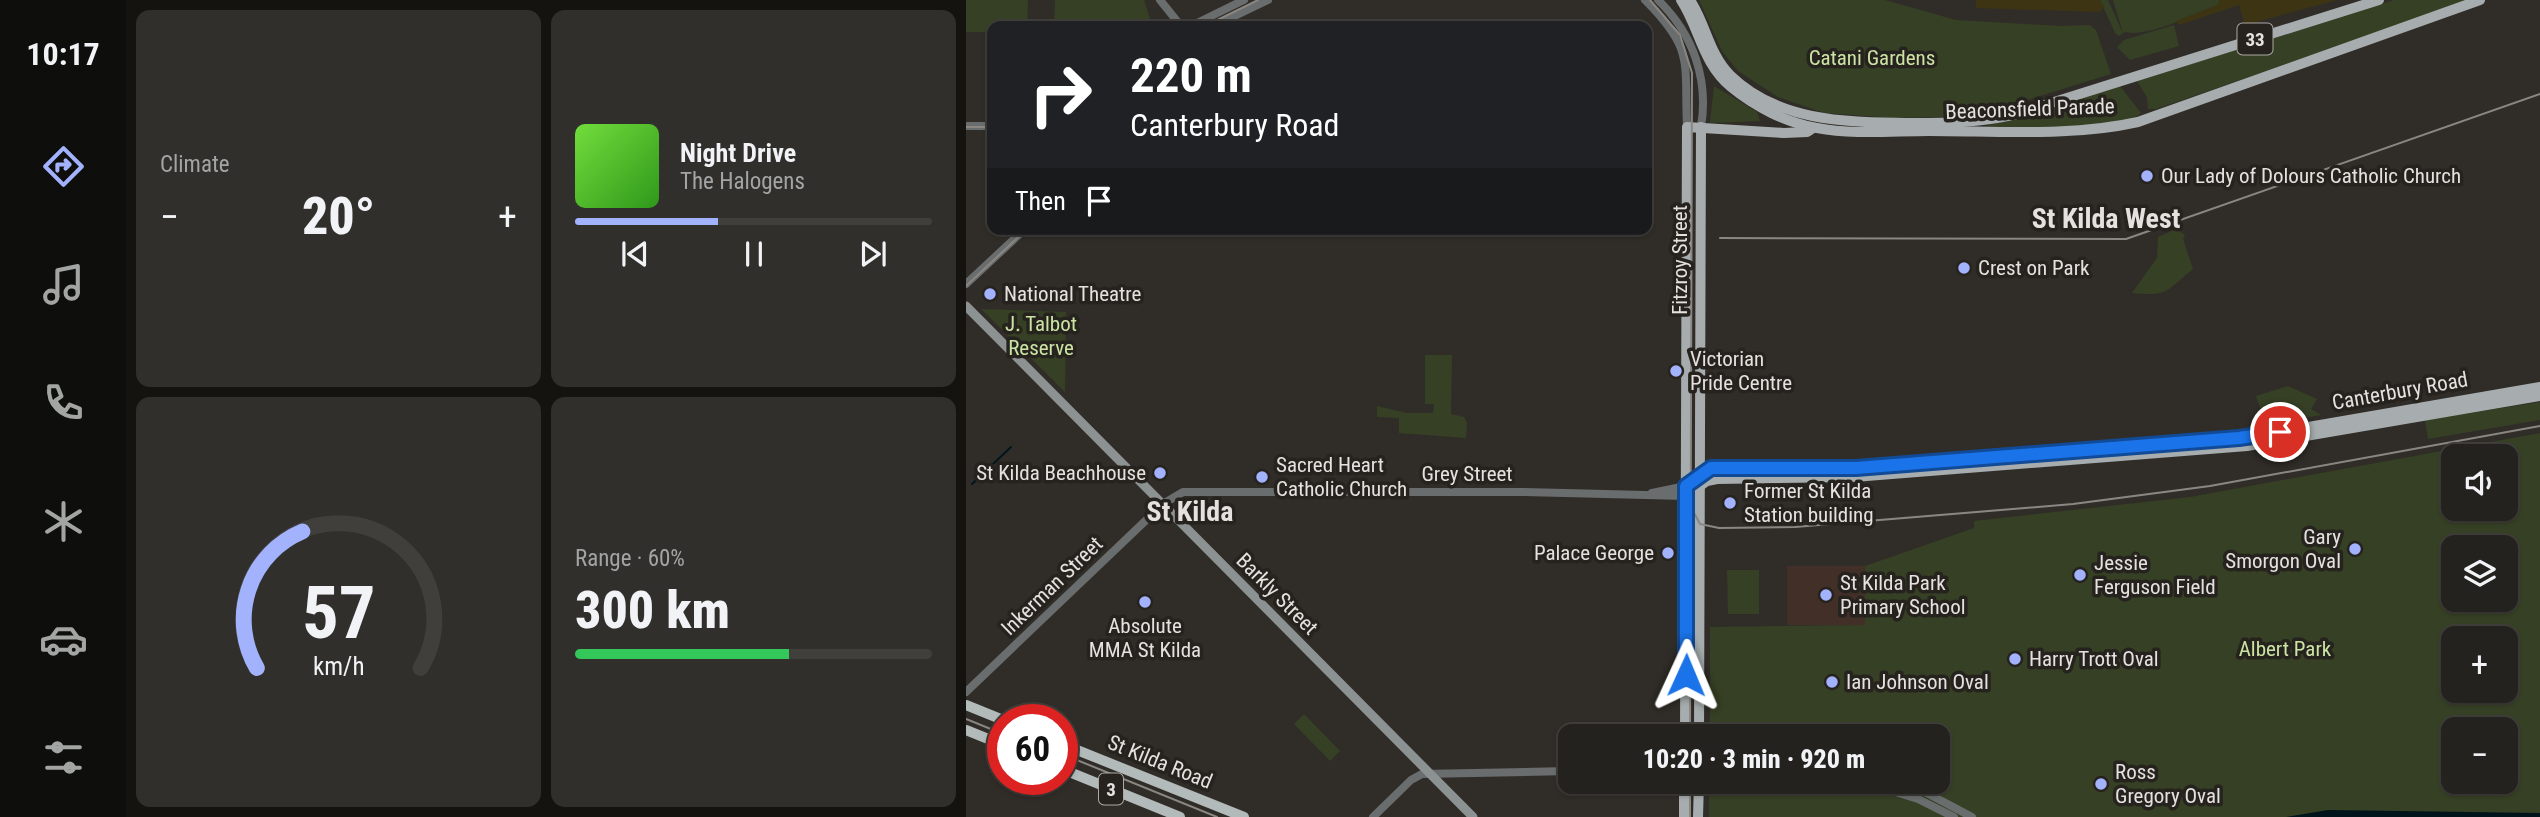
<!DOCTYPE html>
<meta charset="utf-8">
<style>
:root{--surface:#24221e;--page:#302f2b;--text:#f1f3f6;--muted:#a3a4a4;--line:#413f3c;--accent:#a2b2fd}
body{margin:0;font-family:"Roboto Condensed",sans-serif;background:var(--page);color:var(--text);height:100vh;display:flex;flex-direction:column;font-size:26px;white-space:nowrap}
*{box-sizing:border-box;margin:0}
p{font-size:23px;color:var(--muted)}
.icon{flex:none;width:38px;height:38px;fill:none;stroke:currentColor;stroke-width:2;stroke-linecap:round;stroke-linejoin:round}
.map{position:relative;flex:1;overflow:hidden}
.panel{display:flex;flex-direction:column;gap:10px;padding:10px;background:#141310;width:840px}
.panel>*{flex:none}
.guide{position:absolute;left:21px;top:21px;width:665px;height:214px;border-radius:14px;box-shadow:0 2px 5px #0004,0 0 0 2px var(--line);background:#202124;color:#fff;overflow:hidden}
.tools{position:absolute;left:1475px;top:444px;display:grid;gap:14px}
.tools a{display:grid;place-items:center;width:77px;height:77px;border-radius:14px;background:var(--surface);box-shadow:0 2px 5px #0004,0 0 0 2px var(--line);font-size:35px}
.speed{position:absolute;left:21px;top:704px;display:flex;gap:14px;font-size:35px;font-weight:700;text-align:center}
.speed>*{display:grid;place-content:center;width:91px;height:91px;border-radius:50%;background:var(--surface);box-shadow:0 2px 5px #0004,0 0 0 2px var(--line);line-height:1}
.speed .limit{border:10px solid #d22;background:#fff;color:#111}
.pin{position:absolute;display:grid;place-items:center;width:60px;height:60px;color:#fff;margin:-30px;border:4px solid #fff;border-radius:50%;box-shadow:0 2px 7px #0007}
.me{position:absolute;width:77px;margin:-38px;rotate:1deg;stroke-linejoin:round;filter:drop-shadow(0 0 5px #0008)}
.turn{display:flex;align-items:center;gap:24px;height:147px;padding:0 28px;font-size:32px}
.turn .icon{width:91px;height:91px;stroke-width:2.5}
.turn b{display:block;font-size:49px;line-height:60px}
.then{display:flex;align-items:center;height:66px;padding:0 28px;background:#0003;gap:14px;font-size:26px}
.big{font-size:52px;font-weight:800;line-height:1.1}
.panel .widget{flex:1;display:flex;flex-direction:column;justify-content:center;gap:10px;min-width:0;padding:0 24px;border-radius:14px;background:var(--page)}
.panel .dial{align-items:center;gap:0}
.dial svg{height:182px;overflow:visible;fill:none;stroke:var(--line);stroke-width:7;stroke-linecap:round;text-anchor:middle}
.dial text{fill:var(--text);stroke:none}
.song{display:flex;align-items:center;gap:21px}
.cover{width:84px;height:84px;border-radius:10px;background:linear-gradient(135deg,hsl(100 70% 55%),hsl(110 70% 35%))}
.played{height:7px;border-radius:4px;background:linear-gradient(90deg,var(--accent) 40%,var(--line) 40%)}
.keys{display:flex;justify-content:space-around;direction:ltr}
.heat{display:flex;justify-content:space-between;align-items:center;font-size:38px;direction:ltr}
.charge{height:10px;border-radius:5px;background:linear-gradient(90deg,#34c759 60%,var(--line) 0)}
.panel .tiles{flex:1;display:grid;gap:10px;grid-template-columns:repeat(2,1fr)}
.trip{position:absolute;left:592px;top:724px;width:392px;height:70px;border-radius:14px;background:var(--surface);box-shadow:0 2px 5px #0004,0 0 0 2px var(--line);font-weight:800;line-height:70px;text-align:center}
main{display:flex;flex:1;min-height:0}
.dock{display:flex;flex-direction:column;width:126px;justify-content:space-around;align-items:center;background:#0e0e0c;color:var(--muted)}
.dock .icon{width:49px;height:49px}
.dock .selected{color:var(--accent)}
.dock b{font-size:32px;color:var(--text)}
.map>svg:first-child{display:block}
.education{fill:#423028}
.green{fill:#364024;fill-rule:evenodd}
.sand{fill:#3d3414}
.water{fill:#00151b}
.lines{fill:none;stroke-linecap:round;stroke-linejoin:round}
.stream{stroke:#00151b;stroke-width:2}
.tertiary{stroke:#6a6d6e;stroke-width:8}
.secondary{stroke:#8c9192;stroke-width:9}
.primary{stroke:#a7adae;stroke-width:10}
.trunk{stroke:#b2baba;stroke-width:10}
.tram{stroke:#8a8783;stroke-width:2}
.route-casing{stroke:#114b97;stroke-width:18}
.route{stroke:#1a73e8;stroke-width:12}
.poi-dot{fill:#a2b2fd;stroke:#26231f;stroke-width:2.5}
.labels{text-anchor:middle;stroke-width:7;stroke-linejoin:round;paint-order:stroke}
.shield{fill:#26231f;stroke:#aba8a5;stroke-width:2}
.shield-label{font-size:19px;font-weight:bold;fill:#e4e1df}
.park-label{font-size:21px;fill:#cbe3a3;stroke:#26231f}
.street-label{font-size:21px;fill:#e4e1df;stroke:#26231f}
.poi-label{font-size:21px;fill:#e4e1df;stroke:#26231f;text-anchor:start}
.district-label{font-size:28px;font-weight:bold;fill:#e4e1df;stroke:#26231f}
</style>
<main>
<nav class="dock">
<b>10:17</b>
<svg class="icon selected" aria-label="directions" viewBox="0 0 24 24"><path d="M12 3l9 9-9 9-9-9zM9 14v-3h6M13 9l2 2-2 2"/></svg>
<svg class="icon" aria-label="music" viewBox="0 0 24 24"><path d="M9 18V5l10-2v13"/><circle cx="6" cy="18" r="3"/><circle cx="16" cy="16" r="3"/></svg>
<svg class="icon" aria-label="phone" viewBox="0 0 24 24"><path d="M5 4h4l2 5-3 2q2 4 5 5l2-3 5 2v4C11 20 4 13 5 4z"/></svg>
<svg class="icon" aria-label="climate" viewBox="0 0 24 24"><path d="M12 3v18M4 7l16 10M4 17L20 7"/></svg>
<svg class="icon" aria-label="car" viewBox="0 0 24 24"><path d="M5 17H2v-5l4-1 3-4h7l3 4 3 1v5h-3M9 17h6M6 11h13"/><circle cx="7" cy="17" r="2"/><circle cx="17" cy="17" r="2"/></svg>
<svg class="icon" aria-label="filters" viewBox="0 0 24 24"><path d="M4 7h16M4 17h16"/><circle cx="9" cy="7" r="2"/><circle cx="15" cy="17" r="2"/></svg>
</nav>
<section class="panel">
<div class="tiles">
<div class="widget"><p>Climate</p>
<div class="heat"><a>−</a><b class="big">20°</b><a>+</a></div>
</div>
<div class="widget">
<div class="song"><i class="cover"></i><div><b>Night Drive</b><p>The Halogens</p></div></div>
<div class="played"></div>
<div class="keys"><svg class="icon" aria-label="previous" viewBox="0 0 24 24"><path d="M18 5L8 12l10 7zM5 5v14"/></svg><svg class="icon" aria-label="pause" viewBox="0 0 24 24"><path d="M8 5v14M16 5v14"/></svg><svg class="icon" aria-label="next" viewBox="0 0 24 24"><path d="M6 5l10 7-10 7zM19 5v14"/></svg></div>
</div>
<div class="widget dial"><svg viewBox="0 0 100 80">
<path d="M14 69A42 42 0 1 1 86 69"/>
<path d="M14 69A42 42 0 0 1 34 9" stroke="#a2b2fd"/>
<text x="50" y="56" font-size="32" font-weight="700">57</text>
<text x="50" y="72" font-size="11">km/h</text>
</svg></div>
<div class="widget"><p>Range · 60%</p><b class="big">300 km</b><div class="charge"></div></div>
</div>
</section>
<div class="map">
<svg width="1574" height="817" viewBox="0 0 1574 817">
<rect width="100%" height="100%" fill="#302d28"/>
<rect class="education" x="821" y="566" width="78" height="59"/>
<g class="green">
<path d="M 0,0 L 62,0 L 61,26 L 26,26 L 26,32 L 0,32 Z"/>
<path d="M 89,0 L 178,0 L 185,22 L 183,26 L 88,26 Z"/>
<path d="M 733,0 L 919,0 L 990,20 L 1095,26 L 1124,25 L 1130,30 L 1145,74 L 1010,116 L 929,118 L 858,113 L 812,97 L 772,71 L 756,51 Z"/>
<path d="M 1134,0 L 1142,0 L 1157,33 L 1147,0 L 1254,0 L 1252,5 C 1228,14 1182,38 1159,32 L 1153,36 L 1149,33 Z"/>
<path d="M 1428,0 L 1505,0 L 1190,109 L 1182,109 L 1181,97 L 1171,81 Z"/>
<path d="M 1208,25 L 1213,46 L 1164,60 L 1151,47 L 1158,40 Z"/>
<path d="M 748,86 L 791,112 L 794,121 L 744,123 Z"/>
<path d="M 1154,86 L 1175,113 C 1158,130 1042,129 1014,128 Z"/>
<path d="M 1211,229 L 1219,235 L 1217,239 L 1227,269 C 1200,290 1204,297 1166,293 L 1191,258 L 1192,237 Z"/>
<path d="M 15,309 L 100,312 L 99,392 Z"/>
<path d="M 459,355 L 486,355 L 485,414 L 498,417 L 501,423 L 500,438 L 433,433 L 433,418 L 411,417 L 411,406 L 441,413 L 467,413 L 468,404 L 459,404 Z"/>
<path d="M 1322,386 L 1351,399 L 1345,409 L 1355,415 L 1300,425 L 1290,396 Z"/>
<path d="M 1574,402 L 1574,420 L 1462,439 L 1459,420 Z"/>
<path d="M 1574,433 L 1574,817 L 743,817 L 743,782 L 971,782 L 971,737 L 744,737 L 744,627 L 899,625 L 899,566 L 1008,528 L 1008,521 L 1224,497 ZM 1488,457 L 1540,457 L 1540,509 L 1488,509 ZM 1488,548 L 1540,548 L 1540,600 L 1488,600 ZM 1488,639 L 1540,639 L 1540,691 L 1488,691 ZM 1488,730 L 1540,730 L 1540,782 L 1488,782 Z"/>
<path d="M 761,570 L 793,570 L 793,614 L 762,614 Z"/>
<path d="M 338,714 L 374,751 L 364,761 L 328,724 Z"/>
</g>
<g class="sand">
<path d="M 1010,0 L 1134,0 L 1138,7 L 1133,12 L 1010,8 Z"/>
<path d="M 1254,0 L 1371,0 L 1279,25 L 1273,5 L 1213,25 L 1210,21 L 1251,5 Z"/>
</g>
<path class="water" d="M 1362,810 L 1574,813 L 1574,817 L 1320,817 Z"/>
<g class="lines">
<path class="stream" d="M 6,484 L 45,447"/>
<g class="tertiary">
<path d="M 194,0 L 215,26"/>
<path d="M 679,0 C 729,50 718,62 721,127"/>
<path d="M 692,0 C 727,34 743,79 735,127"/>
<path d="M 225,26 L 278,0"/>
<path d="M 248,26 L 302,0"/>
<path d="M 0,126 L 26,126"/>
<path d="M 0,284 L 59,229"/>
<path d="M 686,493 L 720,486"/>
<path d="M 0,692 L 197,504 L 217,492 L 557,492 L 720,496"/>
<path d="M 897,782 L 952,799 L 988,817"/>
<path d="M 940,782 L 1006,817"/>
<path d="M 407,817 L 445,780 L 456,774 L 604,771"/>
</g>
<path class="secondary" d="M 0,306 L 507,817"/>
<g class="primary">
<path d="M 715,0 C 734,29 736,63 765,87 C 789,107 821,123 851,128 C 887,135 927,131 963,131 C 1031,131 1105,137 1172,122 L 1514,0"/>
<path d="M 724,0 C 740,24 743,54 764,75 C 813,123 882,122 946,123 C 980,123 1013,123 1047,115 L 1413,0"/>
<path d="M 720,486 L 745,468 L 890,468 L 1285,437 L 1574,387"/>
<path d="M 720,496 L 741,481 L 751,479 L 888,477 L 1281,446 L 1574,396"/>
<path d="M 719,737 L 721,127 L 818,133 L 841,132 L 847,128"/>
<path d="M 733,737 L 735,127"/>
<path d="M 718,817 L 718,782"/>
<path d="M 732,817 L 733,782"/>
</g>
<g class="trunk">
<path d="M 0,705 L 37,720"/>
<path d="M 0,730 L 37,745"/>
<path d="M 96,744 L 278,817"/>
<path d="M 96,769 L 214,817"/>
</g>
<g class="tram">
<path d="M 684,0 L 714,35 L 726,73 L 724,737"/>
<path d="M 239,26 L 292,0"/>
<path d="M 0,127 L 26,127"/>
<path d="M 754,238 L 1160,239 L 1574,94"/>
<path d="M 0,286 L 61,229"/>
<path d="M 725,507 L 734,524 L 753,528 L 829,527 L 1107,504 L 1244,486 L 1574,426"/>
<path d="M 0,719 L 37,734"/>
<path d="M 96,754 L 251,817"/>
<path d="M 724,817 L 724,782"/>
</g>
</g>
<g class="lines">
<g class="route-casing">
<path id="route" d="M 720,675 L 720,486 L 745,468 L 890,468 L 1273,438 L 1314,432"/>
</g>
<use href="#route" class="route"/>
</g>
<g class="poi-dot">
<circle cx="1181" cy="176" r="7"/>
<circle cx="998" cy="268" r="7"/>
<circle cx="24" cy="294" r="7"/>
<circle cx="710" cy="371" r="7"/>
<circle cx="194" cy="473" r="7"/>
<circle cx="296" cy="477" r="7"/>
<circle cx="764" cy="503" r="7"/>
<circle cx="1389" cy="549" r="7"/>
<circle cx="702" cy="553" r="7"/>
<circle cx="1114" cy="575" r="7"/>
<circle cx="860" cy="595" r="7"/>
<circle cx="179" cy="602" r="7"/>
<circle cx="1049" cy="659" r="7"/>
<circle cx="866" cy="682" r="7"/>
<circle cx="1135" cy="784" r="7"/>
</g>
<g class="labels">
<g class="shield">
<rect x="1271.5" y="23.5" width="35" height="31" rx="5"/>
<rect x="133" y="773.5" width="24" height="31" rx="5"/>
</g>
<g class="shield-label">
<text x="1289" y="46">33</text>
<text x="145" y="796">3</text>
</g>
<g class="park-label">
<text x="906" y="65">Catani Gardens</text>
<text x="75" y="331">J. Talbot<tspan x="75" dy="24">Reserve</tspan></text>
<text x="1319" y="656">Albert Park</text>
</g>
<g class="street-label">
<text transform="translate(1064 109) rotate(-2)" y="7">Beaconsfield Parade</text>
<text transform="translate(714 260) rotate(-90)" y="7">Fitzroy Street</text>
<text transform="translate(1434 391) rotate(-10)" y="7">Canterbury Road</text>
<text x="501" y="481">Grey Street</text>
<text transform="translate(86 586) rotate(-44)" y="7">Inkerman Street</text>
<text transform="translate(311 594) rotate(45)" y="7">Barkly Street</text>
<text transform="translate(194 762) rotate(22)" y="7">St Kilda Road</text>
</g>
<g class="poi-label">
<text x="1195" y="183">Our Lady of Dolours Catholic Church</text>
<text x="1012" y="275">Crest on Park</text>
<text x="38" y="301">National Theatre</text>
<text x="724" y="366">Victorian<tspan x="724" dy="24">Pride Centre</tspan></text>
<text x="310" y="472">Sacred Heart<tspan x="310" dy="24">Catholic Church</tspan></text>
<text x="180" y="480" text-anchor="end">St Kilda Beachhouse</text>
<text x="778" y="498">Former St Kilda<tspan x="778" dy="24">Station building</tspan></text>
<text x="1375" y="544" text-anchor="end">Gary<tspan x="1375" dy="24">Smorgon Oval</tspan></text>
<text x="688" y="560" text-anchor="end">Palace George</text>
<text x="1128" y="570">Jessie<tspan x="1128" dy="24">Ferguson Field</tspan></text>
<text x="874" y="590">St Kilda Park<tspan x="874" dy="24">Primary School</tspan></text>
<text x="179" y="633" text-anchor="middle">Absolute<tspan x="179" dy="24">MMA St Kilda</tspan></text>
<text x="1063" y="666">Harry Trott Oval</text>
<text x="880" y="689">Ian Johnson Oval</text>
<text x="1149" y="779">Ross<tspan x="1149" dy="24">Gregory Oval</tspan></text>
</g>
<g class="district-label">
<text x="1140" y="228">St Kilda West</text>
<text x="224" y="521">St Kilda</text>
</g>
</g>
</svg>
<div class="tools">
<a><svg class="icon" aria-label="sound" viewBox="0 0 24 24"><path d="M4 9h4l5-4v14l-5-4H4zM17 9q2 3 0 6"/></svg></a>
<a><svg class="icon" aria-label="layers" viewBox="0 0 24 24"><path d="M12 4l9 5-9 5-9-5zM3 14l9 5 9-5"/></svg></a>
<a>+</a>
<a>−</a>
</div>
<div class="speed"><div class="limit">60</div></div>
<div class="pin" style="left:1314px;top:432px;background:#d93025"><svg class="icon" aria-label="arrive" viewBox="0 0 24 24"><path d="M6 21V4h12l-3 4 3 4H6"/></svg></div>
<svg class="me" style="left:720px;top:675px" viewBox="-20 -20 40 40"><path d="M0-17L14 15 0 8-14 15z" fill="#1a73e8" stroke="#fff" stroke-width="4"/></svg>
<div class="trip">10:20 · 3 min · 920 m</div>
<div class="guide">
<div class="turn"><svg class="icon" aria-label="right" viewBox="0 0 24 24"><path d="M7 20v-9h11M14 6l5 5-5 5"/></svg><div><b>220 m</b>Canterbury Road</div></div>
<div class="then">Then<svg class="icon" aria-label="arrive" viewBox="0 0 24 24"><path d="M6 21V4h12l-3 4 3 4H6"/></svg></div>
</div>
</div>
</main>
